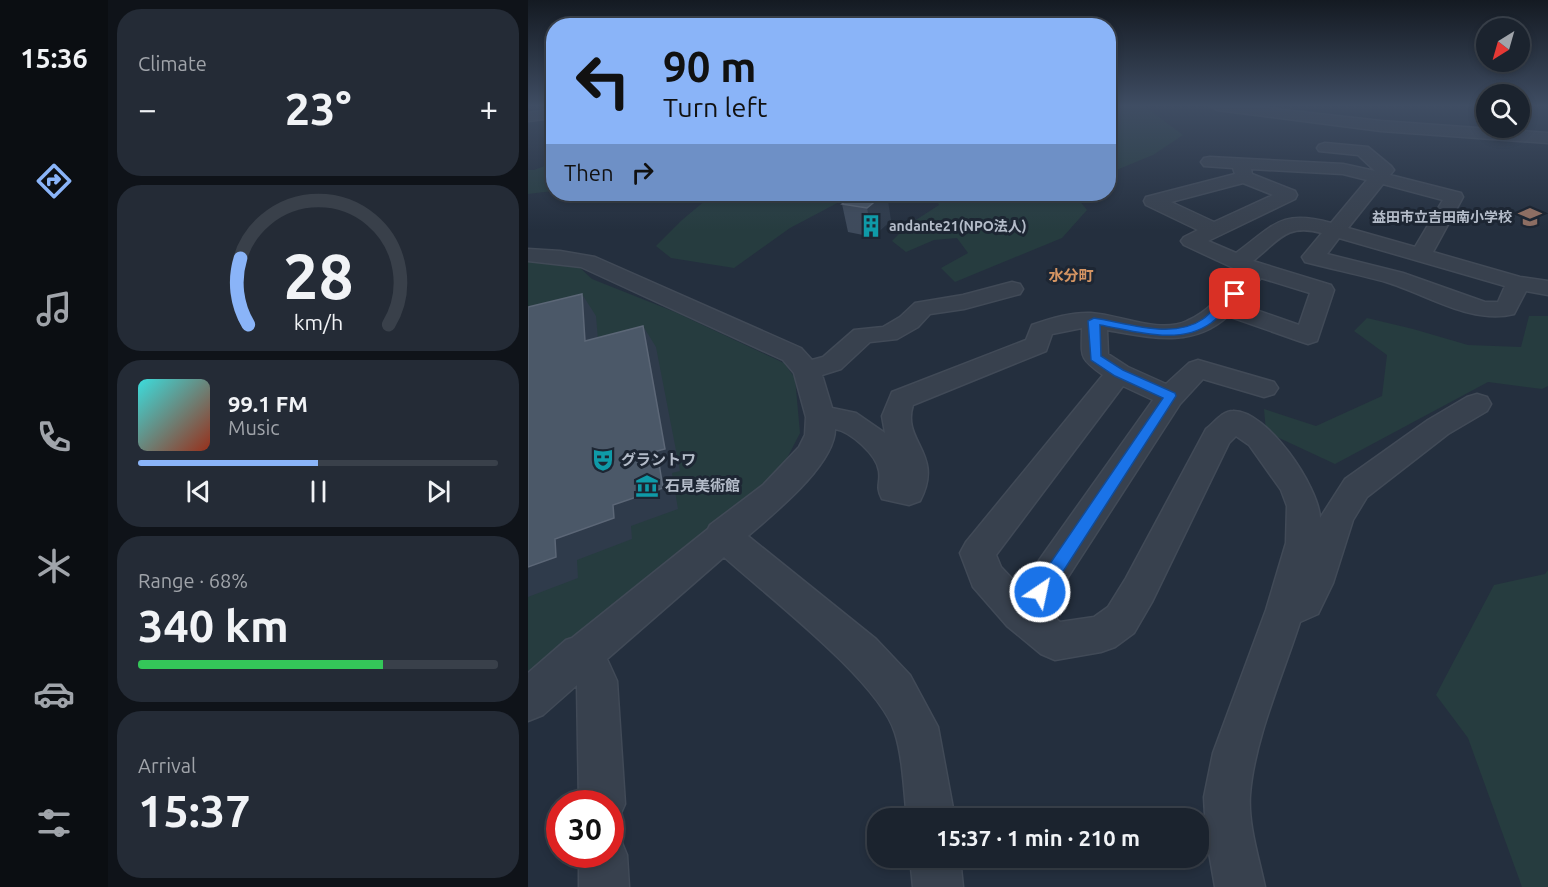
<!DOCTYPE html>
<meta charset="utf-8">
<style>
:root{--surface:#1b232e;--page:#242b36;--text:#f1f3f6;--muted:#a0a4aa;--line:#39404a;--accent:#8ab4f8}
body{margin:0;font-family:Ubuntu,"Noto Sans JP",sans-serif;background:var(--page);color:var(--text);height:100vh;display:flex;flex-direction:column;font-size:22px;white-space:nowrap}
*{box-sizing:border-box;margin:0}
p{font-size:20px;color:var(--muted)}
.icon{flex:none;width:33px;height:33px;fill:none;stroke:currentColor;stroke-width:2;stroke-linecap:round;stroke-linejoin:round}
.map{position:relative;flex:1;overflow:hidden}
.panel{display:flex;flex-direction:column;gap:9px;padding:9px;background:#0f1319;width:420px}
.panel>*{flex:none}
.guide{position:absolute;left:18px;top:18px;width:570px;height:183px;border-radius:24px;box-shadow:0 3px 9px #0003,0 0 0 2px var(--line);background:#8ab4f8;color:#111;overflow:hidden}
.needle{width:39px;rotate:217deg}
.tools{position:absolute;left:948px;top:18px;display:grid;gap:12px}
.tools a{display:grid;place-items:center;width:54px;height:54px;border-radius:50%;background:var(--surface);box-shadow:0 3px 9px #0003,0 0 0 2px var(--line);font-size:30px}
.speed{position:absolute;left:18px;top:790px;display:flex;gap:12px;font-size:30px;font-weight:700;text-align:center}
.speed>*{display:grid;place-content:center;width:78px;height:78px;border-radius:50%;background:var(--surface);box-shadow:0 3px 9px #0003,0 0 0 2px var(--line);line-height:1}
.speed .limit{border:9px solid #d22;background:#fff;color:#111}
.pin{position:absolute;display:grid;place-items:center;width:51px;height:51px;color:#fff;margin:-26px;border-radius:12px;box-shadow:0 3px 9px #0006}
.me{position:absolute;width:66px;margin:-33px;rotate:34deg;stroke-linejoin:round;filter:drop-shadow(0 0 4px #0008)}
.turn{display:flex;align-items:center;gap:21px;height:126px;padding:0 18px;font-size:27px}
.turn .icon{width:78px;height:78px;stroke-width:2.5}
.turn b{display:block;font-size:42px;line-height:51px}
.then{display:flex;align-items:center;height:57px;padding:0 18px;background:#0003;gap:12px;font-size:22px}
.big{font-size:45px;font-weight:700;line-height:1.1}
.panel .card{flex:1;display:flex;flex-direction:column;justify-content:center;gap:9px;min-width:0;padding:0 21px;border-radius:24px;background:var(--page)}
.panel .dial{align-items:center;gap:0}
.dial svg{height:156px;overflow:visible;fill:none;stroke:var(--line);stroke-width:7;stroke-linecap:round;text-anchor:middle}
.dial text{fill:var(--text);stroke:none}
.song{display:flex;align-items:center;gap:18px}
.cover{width:72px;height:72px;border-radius:9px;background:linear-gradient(135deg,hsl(180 70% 55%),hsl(10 70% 35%))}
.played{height:6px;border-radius:3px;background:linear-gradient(90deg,var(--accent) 50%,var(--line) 50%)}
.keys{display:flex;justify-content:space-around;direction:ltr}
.heat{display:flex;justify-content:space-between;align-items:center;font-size:33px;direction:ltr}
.charge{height:9px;border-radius:4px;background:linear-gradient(90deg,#34c759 68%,var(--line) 0)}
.trip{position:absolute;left:339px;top:808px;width:342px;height:60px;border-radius:24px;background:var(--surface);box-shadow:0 3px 9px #0003,0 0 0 2px var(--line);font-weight:700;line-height:60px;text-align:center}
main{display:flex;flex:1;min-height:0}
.tab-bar{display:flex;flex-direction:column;width:108px;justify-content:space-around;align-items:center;background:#0b0e12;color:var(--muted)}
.tab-bar .icon{width:42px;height:42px}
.tab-bar .selected{color:var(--accent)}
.tab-bar b{font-size:27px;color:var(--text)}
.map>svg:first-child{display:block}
.green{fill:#263c3f}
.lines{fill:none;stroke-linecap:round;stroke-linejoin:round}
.minor-casing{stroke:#414a57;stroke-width:3}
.minor{fill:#38414e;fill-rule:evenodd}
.wall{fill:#3f4b5c}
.shaded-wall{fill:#2f3b4b}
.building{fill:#4b5868;stroke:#5c6777;stroke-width:1.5}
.route{fill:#1a73e8;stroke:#114b97;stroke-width:1.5}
.labels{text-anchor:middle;stroke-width:6;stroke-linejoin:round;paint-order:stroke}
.far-poi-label{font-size:14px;font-weight:bold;fill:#b4bcc9;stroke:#1d2633;text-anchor:end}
.far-quarter-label{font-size:15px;font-weight:bold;fill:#d59563;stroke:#1d2633}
.poi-label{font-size:15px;font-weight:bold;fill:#b4bcc9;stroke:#1d2633;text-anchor:start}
</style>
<main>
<nav class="tab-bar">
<b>15:36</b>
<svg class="icon selected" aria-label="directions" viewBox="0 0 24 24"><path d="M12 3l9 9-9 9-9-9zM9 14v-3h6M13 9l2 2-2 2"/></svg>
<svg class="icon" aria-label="music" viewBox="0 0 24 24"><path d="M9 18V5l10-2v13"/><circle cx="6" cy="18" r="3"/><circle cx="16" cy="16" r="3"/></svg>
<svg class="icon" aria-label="phone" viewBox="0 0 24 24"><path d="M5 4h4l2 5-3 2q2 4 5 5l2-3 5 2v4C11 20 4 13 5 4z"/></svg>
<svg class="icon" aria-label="climate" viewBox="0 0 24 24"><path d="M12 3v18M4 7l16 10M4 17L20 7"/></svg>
<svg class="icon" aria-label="car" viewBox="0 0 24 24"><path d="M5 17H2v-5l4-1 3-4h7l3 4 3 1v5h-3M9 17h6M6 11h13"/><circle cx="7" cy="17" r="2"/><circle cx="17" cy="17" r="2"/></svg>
<svg class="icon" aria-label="filters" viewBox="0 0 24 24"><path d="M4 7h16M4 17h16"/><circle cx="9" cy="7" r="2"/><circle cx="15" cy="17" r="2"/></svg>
</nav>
<section class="panel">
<div class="card"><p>Climate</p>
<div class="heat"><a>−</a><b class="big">23°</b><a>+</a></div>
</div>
<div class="card dial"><svg viewBox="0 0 100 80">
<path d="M14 69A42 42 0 1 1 86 69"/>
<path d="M14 69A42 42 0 0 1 10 35" stroke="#8ab4f8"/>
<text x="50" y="56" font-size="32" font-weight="700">28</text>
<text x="50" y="72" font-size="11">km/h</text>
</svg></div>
<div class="card">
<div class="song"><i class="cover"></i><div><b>99.1 FM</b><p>Music</p></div></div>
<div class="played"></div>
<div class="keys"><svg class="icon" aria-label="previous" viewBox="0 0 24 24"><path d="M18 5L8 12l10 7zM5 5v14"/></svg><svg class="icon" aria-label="pause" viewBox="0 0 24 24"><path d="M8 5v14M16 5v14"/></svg><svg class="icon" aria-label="next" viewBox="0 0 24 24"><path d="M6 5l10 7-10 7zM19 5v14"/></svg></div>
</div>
<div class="card"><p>Range · 68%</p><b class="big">340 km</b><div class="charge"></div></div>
<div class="card"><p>Arrival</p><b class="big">15:37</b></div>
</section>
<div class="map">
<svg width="1020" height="887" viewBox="0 0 1020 887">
<rect width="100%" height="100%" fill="#242f3e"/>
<g class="green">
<path d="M 581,106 L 616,106 L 655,135 L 625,155 L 581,173 Z"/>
<path d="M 25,163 L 25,191 L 0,194 L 0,170 L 6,170 Z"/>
<path d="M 185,194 L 316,194 L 315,200 L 262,228 L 206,268 L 143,258 L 128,246 L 154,220 Z"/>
<path d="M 405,194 L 546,194 L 559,210 L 534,238 L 427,282 L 413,268 L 440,253 L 429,238 L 406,240 L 378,252 L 364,241 L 380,225 L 411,205 Z"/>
<path d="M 0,260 L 49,265 L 64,279 L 147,312 L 256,363 L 267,378 L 272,433 L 253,470 L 0,688 Z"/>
<path d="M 1001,316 L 1020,316 L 1020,386 L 1014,389 L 960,382 L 807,464 L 738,432 L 736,409 L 788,426 L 854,396 L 859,355 L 826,331 L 839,318 L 885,329 L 940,345 L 993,347 Z"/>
<path d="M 1020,570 L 1020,887 L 994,887 L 940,738 L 908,695 L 966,585 L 1017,574 Z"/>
</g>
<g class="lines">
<g class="minor-casing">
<g id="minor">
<path d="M 682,106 L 721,106 L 853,121 L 1020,133 L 1020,143 L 853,131 L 689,110 Z"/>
<path d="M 26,109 L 26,118 L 0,121 L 0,113 Z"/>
<path d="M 797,143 L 840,147 L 863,166 L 866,170 L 862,175 L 933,193 L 935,197 L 905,252 L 992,277 L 1020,281 L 1020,295 L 998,291 L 986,314 C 944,325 898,294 858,282 C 832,275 804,269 777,262 L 774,257 L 794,233 C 759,223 751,240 725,261 L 803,285 L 806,290 L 789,341 L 780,344 L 771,341 L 700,316 C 664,349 621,337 579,330 L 580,354 L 600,367 L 638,384 L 661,363 L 670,360 L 746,382 L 750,388 L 746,394 L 736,397 L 675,379 L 652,404 L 518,611 L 532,622 L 566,617 L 580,607 L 598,578 L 678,429 C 686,423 694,411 705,411 C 739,410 791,487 792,518 L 817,479 L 900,420 L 939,397 L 949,394 L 959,397 L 963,404 L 959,411 L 920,434 L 839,497 L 825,520 L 805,583 L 790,614 L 772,622 C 755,675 726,740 722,795 C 720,825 731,858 737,887 L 687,887 L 678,835 L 676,797 L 685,753 L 738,610 L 758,543 L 759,506 L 753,490 L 721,445 L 708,436 L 701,443 L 624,602 L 606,633 L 587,647 L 573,652 L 527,660 L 513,654 L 479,626 L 445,587 L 432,553 L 438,542 L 575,375 C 550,357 554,357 554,328 L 524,334 L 518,351 L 385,405 C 373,442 417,453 392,501 L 381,505 L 354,499 C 347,486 353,483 351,471 C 349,455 322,431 307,429 C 307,465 245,514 220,536 L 348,639 L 382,675 L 410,727 L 427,819 L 379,819 C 376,792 375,758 367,733 C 352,682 238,595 196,557 L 79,659 L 89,681 L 97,804 L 90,820 L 82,824 L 82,804 L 51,804 L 49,685 L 15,715 L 0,721 L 0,673 L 38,640 L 44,638 L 180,529 L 182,525 L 235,485 L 271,447 L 277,435 L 278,417 L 266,373 L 255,360 L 53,267 L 0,261 L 0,249 L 32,251 L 67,257 L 273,348 L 284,360 L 295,357 L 326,330 L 355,327 L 372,317 L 387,303 L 435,295 L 484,282 L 492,284 L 495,289 L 492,294 L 436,309 L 402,314 L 390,327 L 369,339 L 342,342 L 313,369 L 294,375 L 304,408 L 328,413 L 357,433 L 354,416 L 364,392 L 498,340 L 504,325 C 523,318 543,312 563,313 C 593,315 631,334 659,321 C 682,311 698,290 714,272 L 656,245 L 653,241 L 656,237 L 670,230 L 618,205 L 616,201 L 618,197 L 707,174 L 705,168 L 676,166 L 673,162 L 676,158 L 682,157 L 815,164 L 847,171 L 830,155 L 791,151 L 789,148 L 791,145 ZM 723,169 L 815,174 L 839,180 L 803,223 C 753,209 746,225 708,253 L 680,241 L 767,199 L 769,195 L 767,191 L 724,174 ZM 715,183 L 745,195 L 686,222 L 643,202 ZM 855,184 L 915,200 L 887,247 L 820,228 ZM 811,238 L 977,286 L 970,302 L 957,302 L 875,273 L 799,254 ZM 733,278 L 782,293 L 771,325 L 711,304 ZM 595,386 L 625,400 L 492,587 L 473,567 L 468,555 Z"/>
<path d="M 82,834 L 92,838 L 99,855 L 101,887 L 51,887 L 51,855 L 82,855 Z"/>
<path d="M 382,858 L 432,858 L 435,887 L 385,887 Z"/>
</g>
</g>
<use href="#minor" class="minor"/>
</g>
<path class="wall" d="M 327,194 L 363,220 L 345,237 L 320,232 L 314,204 Z"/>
<g class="shaded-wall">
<path d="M 356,194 L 359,194 L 363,220 L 345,237 L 339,208 Z"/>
<path d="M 54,294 L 68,316 L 72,363 L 57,341 Z"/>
<path d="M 115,326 L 128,347 L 152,471 L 144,473 L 150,509 L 103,526 L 104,539 L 49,560 L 50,578 L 0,597 L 0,567 L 27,539 L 85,505 L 129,451 Z"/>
</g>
<g class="building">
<path d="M 327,194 L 356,194 L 339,208 L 314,204 Z"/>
<path d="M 54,294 L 57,341 L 115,326 L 137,449 L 129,451 L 135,488 L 85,505 L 86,518 L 27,539 L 28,557 L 0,567 L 0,307 Z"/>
</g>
<linearGradient id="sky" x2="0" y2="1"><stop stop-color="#141a22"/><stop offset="0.46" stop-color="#3f4d63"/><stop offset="1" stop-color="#3f4d63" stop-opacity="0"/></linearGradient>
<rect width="1020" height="230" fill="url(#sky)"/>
<path class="route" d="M 707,291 L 712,294 L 711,297 C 702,305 693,316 683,323 C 651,346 607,331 572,325 L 573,356 L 595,370 L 647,393 L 648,396 L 518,598 L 512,600 L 506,598 L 504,592 L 506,587 L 635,398 L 587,376 L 563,360 L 560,321 L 566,318 C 599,323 645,340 675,319 C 686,311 694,296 707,291 Z"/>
<defs>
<g id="school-bare" transform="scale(1.8)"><path d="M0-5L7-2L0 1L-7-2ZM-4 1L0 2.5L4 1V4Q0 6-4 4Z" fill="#8d6e63" stroke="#1d2633" stroke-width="2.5" paint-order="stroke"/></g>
<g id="building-bare" transform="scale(1.8)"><path d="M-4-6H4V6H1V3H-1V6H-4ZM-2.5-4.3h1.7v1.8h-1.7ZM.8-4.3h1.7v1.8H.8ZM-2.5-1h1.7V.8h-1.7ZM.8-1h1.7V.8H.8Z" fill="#0f9aa8" stroke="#1d2633" stroke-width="2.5" paint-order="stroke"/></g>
<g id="theatre-bare" transform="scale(1.8)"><path d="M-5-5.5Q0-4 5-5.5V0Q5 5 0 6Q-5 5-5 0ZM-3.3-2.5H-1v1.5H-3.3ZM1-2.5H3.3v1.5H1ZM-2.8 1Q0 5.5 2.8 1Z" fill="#0f9aa8" stroke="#1d2633" stroke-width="2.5" paint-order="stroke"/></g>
<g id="museum-bare" transform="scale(1.8)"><path d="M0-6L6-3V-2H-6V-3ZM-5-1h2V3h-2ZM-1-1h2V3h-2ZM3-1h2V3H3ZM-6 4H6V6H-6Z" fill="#0f9aa8" stroke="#1d2633" stroke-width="2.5" paint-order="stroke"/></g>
</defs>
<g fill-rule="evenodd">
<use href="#school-bare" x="1002" y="217"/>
<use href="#building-bare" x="343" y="226"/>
<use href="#theatre-bare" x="75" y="460"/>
<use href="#museum-bare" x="119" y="486"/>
</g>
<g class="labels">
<g class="far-poi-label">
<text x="984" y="222">益田市立吉田南小学校</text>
<text x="361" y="231" text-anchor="start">andante21(NPO法人)</text>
</g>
<g class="far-quarter-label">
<text x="543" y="281">水分町</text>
</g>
<g class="poi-label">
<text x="93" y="465">グラントワ</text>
<text x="137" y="491">石見美術館</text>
</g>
</g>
</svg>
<div class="tools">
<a><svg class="needle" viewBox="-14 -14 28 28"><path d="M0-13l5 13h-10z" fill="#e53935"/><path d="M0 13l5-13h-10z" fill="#a0a4aa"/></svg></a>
<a><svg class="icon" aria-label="search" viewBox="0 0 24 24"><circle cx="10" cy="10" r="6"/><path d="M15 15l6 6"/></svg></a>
</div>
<div class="speed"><div class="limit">30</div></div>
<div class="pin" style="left:707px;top:294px;background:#d93025"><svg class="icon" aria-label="arrive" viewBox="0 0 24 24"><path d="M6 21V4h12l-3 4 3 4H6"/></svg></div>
<svg class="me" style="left:512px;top:592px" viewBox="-20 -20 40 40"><circle r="17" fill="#1a73e8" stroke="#fff" stroke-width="3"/><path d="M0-11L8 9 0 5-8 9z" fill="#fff"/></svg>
<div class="trip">15:37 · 1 min · 210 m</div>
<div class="guide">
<div class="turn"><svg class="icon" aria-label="left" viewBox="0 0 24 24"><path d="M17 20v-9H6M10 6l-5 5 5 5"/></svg><div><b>90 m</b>Turn left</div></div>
<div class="then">Then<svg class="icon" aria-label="right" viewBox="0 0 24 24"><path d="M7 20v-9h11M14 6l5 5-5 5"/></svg></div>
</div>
</div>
</main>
